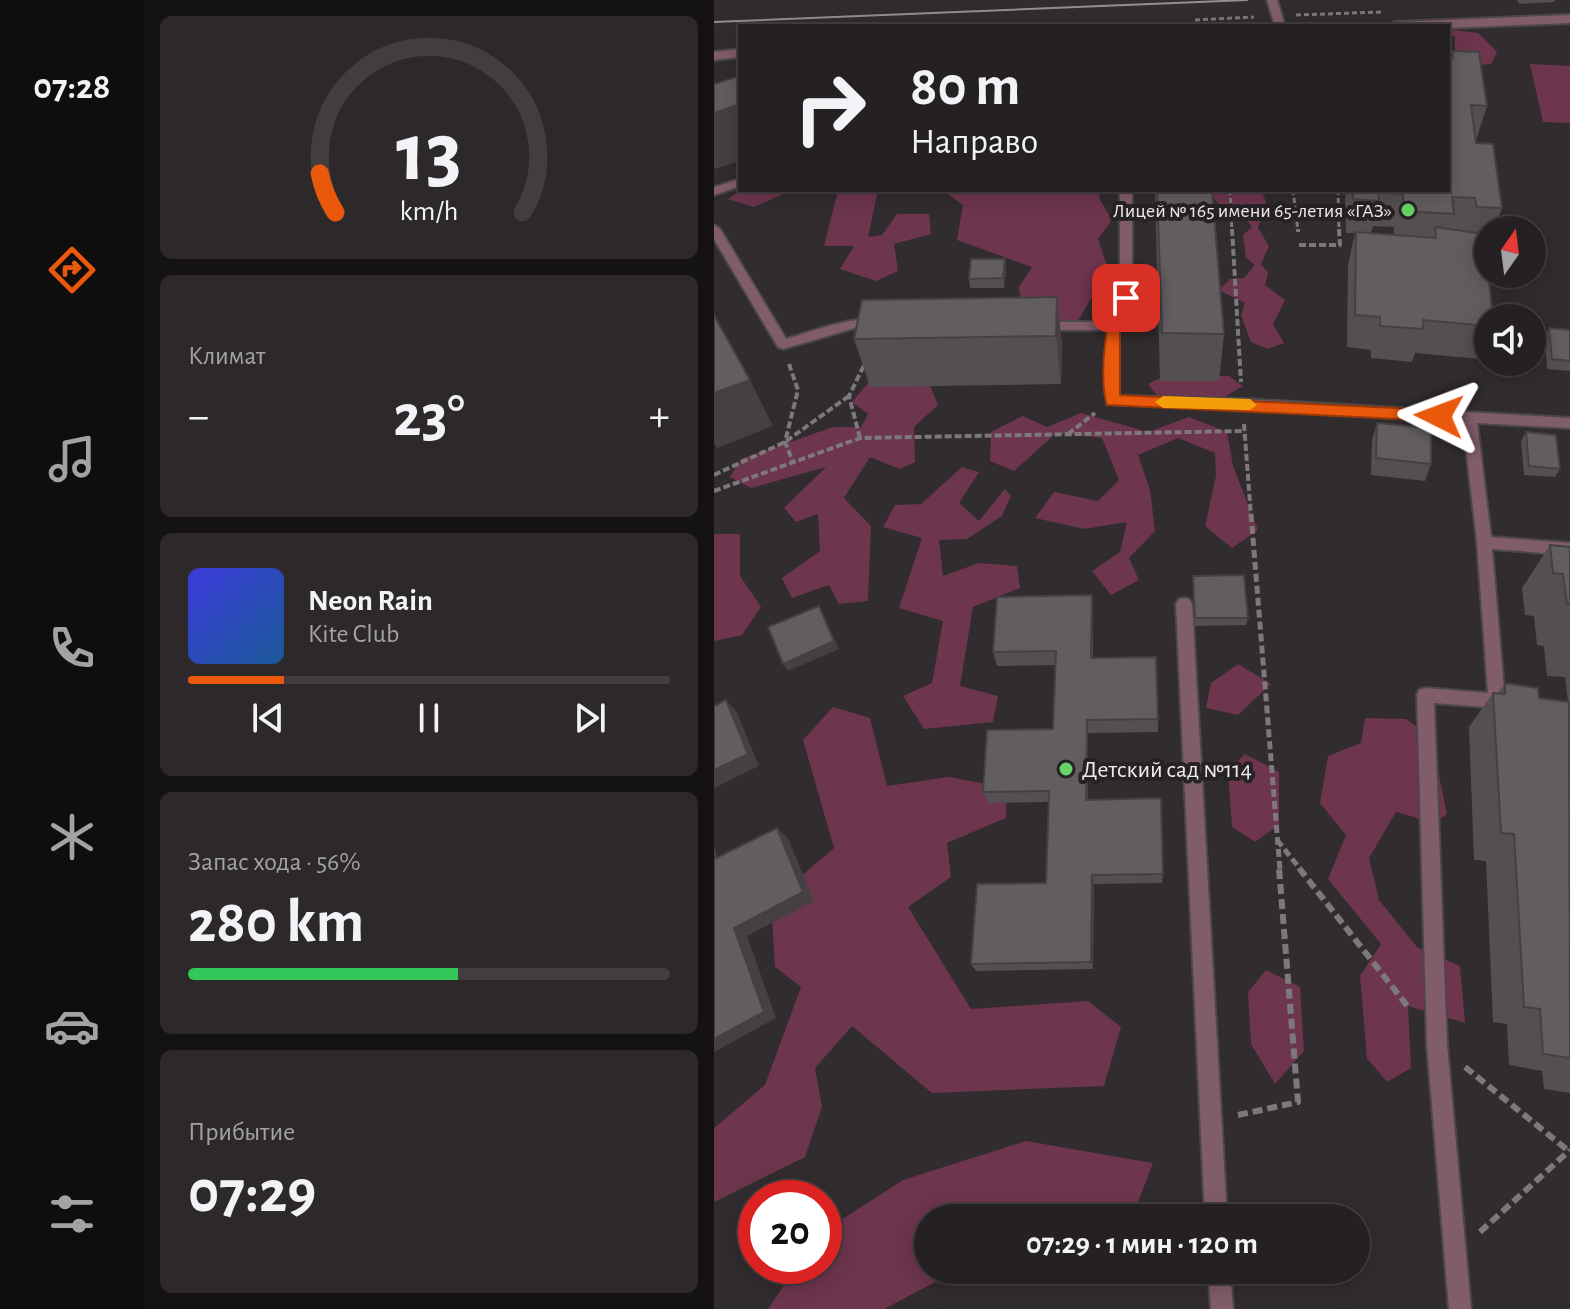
<!DOCTYPE html>
<html lang="ru">
<meta charset="utf-8">
<style>
:root{--surface:#252122;--page:#2d292a;--text:#f1f3f6;--muted:#a3a3a5;--line:#423e40;--accent:#ea580c}
body{margin:0;font-family:"Alegreya Sans",sans-serif;background:var(--page);color:var(--text);height:100vh;display:flex;flex-direction:column;font-size:30px;white-space:nowrap}
*{box-sizing:border-box;margin:0}
p{font-size:26px;color:var(--muted)}
.icon{flex:none;width:44px;height:44px;fill:none;stroke:currentColor;stroke-width:2;stroke-linecap:round;stroke-linejoin:round}
.map{position:relative;flex:1;overflow:hidden}
.sheet{display:flex;flex-direction:column;gap:16px;padding:16px;background:#141213;width:570px}
.sheet>*{flex:none}
.hud{position:absolute;left:24px;top:24px;width:712px;height:168px;border-radius:0px;box-shadow:0 4px 20px #0003,0 0 0 2px var(--line);background:#252122;color:var(--text);overflow:hidden}
.needle{width:52px;rotate:14deg}
.buttons{position:absolute;left:760px;top:216px;display:grid;gap:16px}
.buttons a{display:grid;place-items:center;width:72px;height:72px;border-radius:50%;background:var(--surface);box-shadow:0 4px 20px #0003,0 0 0 2px var(--line);font-size:40px}
.speed{position:absolute;left:24px;top:1180px;display:flex;gap:16px;font-size:40px;font-weight:700;text-align:center}
.speed>*{display:grid;place-content:center;width:104px;height:104px;border-radius:50%;background:var(--surface);box-shadow:0 4px 20px #0003,0 0 0 2px var(--line);line-height:1}
.speed .limit{border:12px solid #d22;background:#fff;color:#111}
.pin{position:absolute;display:grid;place-items:center;width:68px;height:68px;color:#fff;margin:-34px;border-radius:16px;box-shadow:0 4px 12px #0006}
.me{position:absolute;width:88px;margin:-44px;rotate:273deg;stroke-linejoin:round;filter:drop-shadow(0 0 6px #0008)}
.turn{display:flex;align-items:center;gap:28px;height:168px;padding:0 40px;font-size:36px}
.turn .icon{width:104px;height:104px;stroke-width:2.5}
.turn b{display:block;font-size:56px;line-height:68px}
.big{font-size:60px;font-weight:600;line-height:1.1}
.sheet .widget{flex:1;display:flex;flex-direction:column;justify-content:center;gap:12px;min-width:0;padding:0 28px;border-radius:12px;background:var(--page)}
.sheet .dial{align-items:center;gap:0}
.dial svg{height:208px;overflow:visible;fill:none;stroke:var(--line);stroke-width:7;stroke-linecap:round;text-anchor:middle}
.dial text{fill:var(--text);stroke:none}
.song{display:flex;align-items:center;gap:24px}
.cover{width:96px;height:96px;border-radius:12px;background:linear-gradient(135deg,hsl(240 70% 55%),hsl(210 70% 35%))}
.played{height:8px;border-radius:4px;background:linear-gradient(90deg,var(--accent) 20%,var(--line) 20%)}
.keys{display:flex;justify-content:space-around;direction:ltr}
.heat{display:flex;justify-content:space-between;align-items:center;font-size:44px;direction:ltr}
.charge{height:12px;border-radius:6px;background:linear-gradient(90deg,#34c759 56%,var(--line) 0)}
.trip{position:absolute;left:200px;top:1204px;width:456px;height:80px;border-radius:40px;background:var(--surface);box-shadow:0 4px 20px #0003,0 0 0 2px var(--line);font-weight:600;line-height:80px;text-align:center}
main{display:flex;flex:1;min-height:0}
.tabs{display:flex;flex-direction:column;width:144px;justify-content:space-around;align-items:center;background:#0f0d0e;color:var(--muted)}
.tabs .icon{width:56px;height:56px}
.tabs .active{color:var(--accent)}
.tabs b{font-size:36px;color:var(--text)}
.map>svg:first-child{display:block}
.green{fill:#6d354e}
.lines{fill:none;stroke-linecap:round;stroke-linejoin:round}
.service-casing{stroke:#4c4749;stroke-width:4}
.tertiary-casing{stroke:#4c4749;stroke-width:4}
.path-far3{stroke:#7d787a;stroke-width:3;stroke-dasharray:5 3;stroke-linecap:butt}
.path-far2{stroke:#7d787a;stroke-width:4;stroke-dasharray:7 3;stroke-linecap:butt}
.path-far1{stroke:#7d787a;stroke-width:5;stroke-dasharray:8 4;stroke-linecap:butt}
.path{stroke:#7d787a;stroke-width:6;stroke-dasharray:10 5;stroke-linecap:butt}
.service{fill:#815d6b;fill-rule:evenodd}
.tertiary{fill:#815d6b;fill-rule:evenodd}
.tram{stroke:#938f91;stroke-width:2}
.wall{fill:#545052;fill-rule:evenodd}
.shaded-wall{fill:#454142}
.building{fill:#625d5f;stroke:#454142;stroke-width:2}
.route{fill:#ea580c;stroke:#983908;stroke-width:2}
.slow{fill:#f59e0b}
.poi-dot{fill:#66d466;stroke:#272224;stroke-width:3}
.labels{text-anchor:middle;stroke-width:8;stroke-linejoin:round;paint-order:stroke}
.far-poi-label{font-size:20px;fill:#efebed;stroke:#272224;text-anchor:end}
.poi-label{font-size:24px;fill:#efebed;stroke:#272224;text-anchor:start}
</style>
<main>
<nav class="tabs">
<b>07:28</b>
<svg class="icon active" aria-label="directions" viewBox="0 0 24 24"><path d="M12 3l9 9-9 9-9-9zM9 14v-3h6M13 9l2 2-2 2"/></svg>
<svg class="icon" aria-label="music" viewBox="0 0 24 24"><path d="M9 18V5l10-2v13"/><circle cx="6" cy="18" r="3"/><circle cx="16" cy="16" r="3"/></svg>
<svg class="icon" aria-label="phone" viewBox="0 0 24 24"><path d="M5 4h4l2 5-3 2q2 4 5 5l2-3 5 2v4C11 20 4 13 5 4z"/></svg>
<svg class="icon" aria-label="climate" viewBox="0 0 24 24"><path d="M12 3v18M4 7l16 10M4 17L20 7"/></svg>
<svg class="icon" aria-label="car" viewBox="0 0 24 24"><path d="M5 17H2v-5l4-1 3-4h7l3 4 3 1v5h-3M9 17h6M6 11h13"/><circle cx="7" cy="17" r="2"/><circle cx="17" cy="17" r="2"/></svg>
<svg class="icon" aria-label="filters" viewBox="0 0 24 24"><path d="M4 7h16M4 17h16"/><circle cx="9" cy="7" r="2"/><circle cx="15" cy="17" r="2"/></svg>
</nav>
<section class="sheet">
<div class="widget dial"><svg viewBox="0 0 100 80">
<path d="M14 69A42 42 0 1 1 86 69"/>
<path d="M14 69A42 42 0 0 1 8 54" stroke="#ea580c"/>
<text x="50" y="56" font-size="32" font-weight="700">13</text>
<text x="50" y="72" font-size="11">km/h</text>
</svg></div>
<div class="widget"><p>Климат</p>
<div class="heat"><a>−</a><b class="big">23°</b><a>+</a></div>
</div>
<div class="widget">
<div class="song"><i class="cover"></i><div><b>Neon Rain</b><p>Kite Club</p></div></div>
<div class="played"></div>
<div class="keys"><svg class="icon" aria-label="previous" viewBox="0 0 24 24"><path d="M18 5L8 12l10 7zM5 5v14"/></svg><svg class="icon" aria-label="pause" viewBox="0 0 24 24"><path d="M8 5v14M16 5v14"/></svg><svg class="icon" aria-label="next" viewBox="0 0 24 24"><path d="M6 5l10 7-10 7zM19 5v14"/></svg></div>
</div>
<div class="widget"><p>Запас хода · 56%</p><b class="big">280 km</b><div class="charge"></div></div>
<div class="widget"><p>Прибытие</p><b class="big">07:29</b></div>
</section>
<div class="map">
<svg width="856" height="1309" viewBox="0 0 856 1309">
<rect width="100%" height="100%" fill="#312c2e"/>
<g class="green">
<path d="M 740,30 L 764,33 L 783,52 L 777,64 C 754,66 738,65 741,37 L 734,33 Z"/>
<path d="M 816,64 L 856,66 L 856,123 L 829,122 Z"/>
<path d="M 27,190 L 78,190 L 40,207 L 14,199 Z"/>
<path d="M 124,190 L 164,190 L 154,237 L 168,235 L 183,214 L 215,214 L 217,234 L 180,244 L 184,271 L 162,281 L 126,269 L 140,246 L 110,246 Z"/>
<path d="M 228,190 L 386,190 L 385,198 L 398,220 L 384,239 L 394,269 L 361,326 L 307,303 L 305,287 L 318,267 L 243,240 L 249,205 Z"/>
<path d="M 504,190 L 547,190 L 552,202 L 544,228 L 555,246 L 547,264 L 554,273 L 551,285 L 571,300 L 559,324 L 570,343 L 554,349 L 537,342 L 527,315 L 531,303 L 505,290 L 516,279 L 530,278 L 541,265 L 532,258 L 529,235 L 538,227 L 524,209 L 508,207 L 496,195 Z"/>
<path d="M 451,376 L 515,376 L 529,386 L 509,398 L 444,397 L 434,384 Z"/>
<path d="M 154,383 L 215,383 L 224,405 L 200,427 L 201,462 L 186,469 L 156,457 L 130,498 L 157,526 L 154,601 L 125,604 L 115,585 L 78,598 L 68,578 L 106,551 L 104,514 L 82,522 L 70,508 L 112,467 L 37,488 L 16,477 L 27,459 L 119,427 L 147,427 L 154,414 L 138,402 Z"/>
<path d="M 367,413 L 434,432 L 475,417 L 513,432 L 519,466 L 544,530 L 518,548 L 491,526 L 502,476 L 501,453 L 464,438 L 424,455 L 436,490 L 441,531 L 415,558 L 425,580 L 397,595 L 378,571 L 406,552 L 413,522 L 370,529 L 321,518 L 340,492 L 384,501 L 405,480 L 388,438 L 342,433 L 300,471 L 276,461 L 277,432 L 309,416 L 333,427 Z"/>
<path d="M 248,467 L 265,472 L 245,503 L 265,521 L 291,489 L 297,496 L 288,516 L 253,539 L 225,540 L 229,576 L 265,563 L 303,566 L 306,588 L 259,607 L 246,686 L 284,696 L 279,722 L 210,729 L 189,696 L 218,683 L 229,621 L 185,608 L 208,538 L 169,527 L 181,505 L 207,504 Z"/>
<path d="M 0,534 L 26,534 L 26,576 L 47,607 L 28,635 L 0,641 Z"/>
<path d="M 524,664 L 557,684 L 524,715 L 492,708 L 497,683 Z"/>
<path d="M 119,707 L 156,718 L 173,786 L 235,777 L 293,788 L 292,818 L 233,843 L 237,877 L 194,907 L 257,1009 L 374,1001 L 407,1027 L 390,1086 L 218,1093 L 138,1026 L 101,1068 L 108,1107 L 91,1157 L 0,1202 L 0,1128 L 51,1085 L 87,987 L 61,967 L 57,902 L 120,848 L 89,740 Z"/>
<path d="M 651,718 L 692,719 L 717,737 L 733,814 L 721,823 L 682,812 L 655,858 L 665,900 L 703,947 L 746,966 L 751,1023 L 694,1006 L 697,1068 L 673,1082 L 653,1058 L 646,976 L 667,944 L 614,879 L 632,835 L 606,803 L 614,756 L 647,743 Z"/>
<path d="M 531,754 L 565,772 L 565,825 L 541,842 L 518,827 L 514,771 Z"/>
<path d="M 552,970 L 586,987 L 590,1051 L 561,1084 L 537,1044 L 534,992 Z"/>
<path d="M 312,1141 L 439,1163 L 418,1218 L 214,1218 L 214,1270 L 244,1270 L 170,1309 L 54,1309 L 83,1266 L 110,1266 L 110,1231 L 189,1180 Z"/>
</g>
<g class="lines">
<g class="service-casing">
<g id="service">
<path d="M 553,0 L 563,0 L 571,26 L 561,26 Z"/>
<path d="M 26,179 L 26,186 L 0,195 L 0,187 Z"/>
<path d="M 406,190 L 418,190 L 418,298 L 405,326 L 405,396 L 528,399 L 856,418 L 856,428 L 763,423 L 777,537 L 856,543 L 856,555 L 778,549 L 791,701 L 789,706 L 783,708 L 720,703 L 733,1045 L 757,1309 L 735,1309 L 713,1045 L 703,695 L 705,690 L 711,688 L 774,693 L 763,542 L 749,422 L 528,409 L 393,404 L 393,330 L 324,330 L 318,326 L 324,322 L 395,322 L 406,298 Z"/>
<path d="M 0,225 L 6,229 L 72,339 C 94,333 154,309 171,324 L 165,328 L 141,328 L 69,349 L 64,347 L 0,239 Z"/>
<path d="M 470,598 L 475,599 L 478,604 L 513,1218 L 491,1218 L 462,604 L 465,599 Z"/>
<path d="M 494,1270 L 516,1270 L 519,1309 L 497,1309 Z"/>
</g>
</g>
<g class="tertiary-casing">
<g id="tertiary">
<path d="M 856,15 L 856,23 L 734,28 L 675,26 L 681,22 Z"/>
<path d="M 26,49 L 26,57 L 0,60 L 0,52 Z"/>
</g>
</g>
<g class="path-far3">
<path d="M 582,15 L 668,12"/>
<path d="M 481,20 L 540,17"/>
<path d="M 516,190 L 518,231"/>
<path d="M 579,190 L 584,231"/>
<path d="M 624,190 L 625,231"/>
</g>
<g class="path-far2">
<path d="M 518,229 L 527,382"/>
<path d="M 584,229 L 584,232"/>
<path d="M 585,245 L 626,245 L 625,229"/>
<path d="M 75,364 L 84,390 L 71,442 L 79,462"/>
<path d="M 530,424 L 537,516"/>
<path d="M 354,434 L 381,413"/>
<path d="M 146,438 L 135,396 L 152,361"/>
<path d="M 0,475 L 71,442 L 135,396"/>
<path d="M 0,491 L 146,438 L 531,431"/>
</g>
<g class="path-far1">
<path d="M 537,514 L 566,870"/>
<path d="M 563,840 L 587,870"/>
</g>
<g class="path">
<path d="M 585,868 L 695,1008"/>
<path d="M 751,1067 L 856,1152"/>
<path d="M 524,1115 L 584,1102 L 565,868"/>
<path d="M 766,1232 L 856,1150"/>
</g>
<use href="#service" class="service"/>
<use href="#tertiary" class="tertiary"/>
<path class="tram" d="M 0,22 L 533,0"/>
</g>
<g class="wall">
<path d="M 803,0 L 841,0 L 840,2 L 805,4 Z"/>
<path d="M 738,51 L 773,106 L 762,140 L 762,143 L 788,208 L 780,230 L 774,230 L 774,242 L 771,242 L 774,340 L 766,359 L 701,353 L 698,362 L 657,358 L 657,350 L 633,347 L 634,265 L 641,233 L 632,233 L 631,190 L 734,190 L 737,58 ZM 659,226 L 680,227 L 680,235 L 657,233 Z"/>
<path d="M 441,190 L 498,190 L 510,334 L 505,381 L 446,381 Z"/>
<path d="M 292,269 L 290,288 L 256,288 L 255,279 Z"/>
<path d="M 343,297 L 348,345 L 347,384 L 156,387 L 140,339 Z"/>
<path d="M 835,328 L 856,330 L 856,371 L 833,369 L 831,337 Z"/>
<path d="M 663,423 L 717,464 L 711,481 L 657,475 L 658,440 Z"/>
<path d="M 812,432 L 846,469 L 841,477 L 810,475 L 807,441 Z"/>
<path d="M 836,545 L 856,547 L 856,1093 L 830,1089 L 828,1071 L 795,1065 L 793,1024 L 779,1022 L 772,861 L 760,860 L 755,727 L 779,693 L 784,693 L 791,683 L 825,698 L 854,702 L 851,677 L 833,676 L 830,646 L 823,645 L 820,616 L 811,615 L 808,588 Z"/>
<path d="M 479,576 L 534,618 L 532,625 L 480,626 Z"/>
<path d="M 378,595 L 379,610 L 379,658 L 444,719 L 444,732 L 374,733 L 374,799 L 449,874 L 448,883 L 380,884 L 379,969 L 262,971 L 257,964 L 332,883 L 335,802 L 274,803 L 269,792 L 339,729 L 341,665 L 283,666 L 279,652 Z"/>
</g>
<g class="shaded-wall">
<path d="M 26,104 L 26,161 L 0,169 L 0,113 Z"/>
<path d="M 291,259 L 292,269 L 290,288 L 289,278 Z"/>
<path d="M 343,297 L 348,345 L 347,384 L 342,336 Z"/>
<path d="M 36,380 L 59,426 L 3,448 L 0,443 L 0,393 Z"/>
<path d="M 378,595 L 379,610 L 378,672 L 377,658 Z"/>
<path d="M 105,606 L 125,649 L 74,671 L 69,664 Z"/>
<path d="M 12,700 L 23,713 L 45,766 L 0,788 L 0,770 Z"/>
<path d="M 373,720 L 374,733 L 374,811 L 372,800 Z"/>
<path d="M 63,828 L 74,838 L 100,901 L 33,936 L 62,1018 L 0,1052 L 0,1039 L 20,928 Z"/>
<path d="M 0,847 L 9,871 L 0,864 Z"/>
<path d="M 378,875 L 380,884 L 379,969 L 377,962 Z"/>
</g>
<g class="building">
<path d="M 738,51 L 765,52 L 773,106 L 757,105 L 762,143 L 779,144 L 788,208 L 763,207 L 761,198 L 738,197 L 740,214 L 690,211 L 689,194 L 664,192 L 665,201 L 639,199 L 639,190 L 734,190 L 734,57 L 739,58 Z"/>
<path d="M 26,76 L 26,104 L 0,113 L 0,84 Z"/>
<path d="M 443,190 L 498,190 L 510,334 L 448,333 Z"/>
<path d="M 721,227 L 770,234 L 779,318 L 774,318 L 774,326 L 709,320 L 709,329 L 666,326 L 666,317 L 641,315 L 642,232 L 722,238 Z"/>
<path d="M 257,259 L 291,259 L 289,278 L 255,279 Z"/>
<path d="M 343,297 L 342,336 L 140,339 L 148,300 Z"/>
<path d="M 0,315 L 36,380 L 0,393 Z"/>
<path d="M 835,328 L 856,330 L 856,361 L 838,359 Z"/>
<path d="M 663,423 L 717,428 L 717,464 L 662,458 Z"/>
<path d="M 812,432 L 842,435 L 846,469 L 815,466 Z"/>
<path d="M 836,545 L 856,547 L 856,604 L 853,604 L 849,574 L 839,573 Z"/>
<path d="M 530,575 L 534,618 L 481,618 L 479,576 Z"/>
<path d="M 378,595 L 377,658 L 442,657 L 444,719 L 373,720 L 372,800 L 447,798 L 449,874 L 378,875 L 377,962 L 257,964 L 263,884 L 332,883 L 335,791 L 269,792 L 273,730 L 339,729 L 342,651 L 279,652 L 283,597 Z"/>
<path d="M 105,606 L 120,641 L 69,664 L 54,627 Z"/>
<path d="M 791,683 L 824,688 L 825,698 L 855,702 L 856,1058 L 829,1054 L 826,1009 L 810,1007 L 800,834 L 787,833 L 779,693 L 791,694 Z"/>
<path d="M 12,700 L 34,754 L 0,770 L 0,706 Z"/>
<path d="M 63,828 L 89,892 L 20,928 L 50,1012 L 0,1039 L 0,859 Z"/>
</g>
<path class="route" d="M 412,293 L 419,298 L 406,326 L 406,395 L 725,410 L 733,416 L 725,421 L 393,405 C 385,383 389,304 412,293 Z"/>
<path class="slow" d="M 449,396 L 536,399 L 543,405 L 536,410 L 449,408 L 441,402 Z"/>
<g class="poi-dot">
<circle cx="694" cy="210" r="8"/>
<circle cx="352" cy="769" r="8"/>
</g>
<g class="labels">
<g class="far-poi-label">
<text x="678" y="217">Лицей № 165 имени 65-летия «ГАЗ»</text>
</g>
<g class="poi-label">
<text x="368" y="777">Детский сад №114</text>
</g>
</g>
</svg>
<div class="buttons">
<a><svg class="needle" viewBox="-14 -14 28 28"><path d="M0-13l5 13h-10z" fill="#e53935"/><path d="M0 13l5-13h-10z" fill="#a3a3a5"/></svg></a>
<a><svg class="icon" aria-label="sound" viewBox="0 0 24 24"><path d="M4 9h4l5-4v14l-5-4H4zM17 9q2 3 0 6"/></svg></a>
</div>
<div class="speed"><div class="limit">20</div></div>
<div class="pin" style="left:412px;top:298px;background:#d93025"><svg class="icon" aria-label="arrive" viewBox="0 0 24 24"><path d="M6 21V4h12l-3 4 3 4H6"/></svg></div>
<svg class="me" style="left:725px;top:416px" viewBox="-20 -20 40 40"><path d="M0-17L14 15 0 8-14 15z" fill="#ea580c" stroke="#fff" stroke-width="4"/></svg>
<div class="trip">07:29 · 1 мин · 120 m</div>
<div class="hud">
<div class="turn"><svg class="icon" aria-label="right" viewBox="0 0 24 24"><path d="M7 20v-9h11M14 6l5 5-5 5"/></svg><div><b>80 m</b>Направо</div></div>
</div>
</div>
</main>
